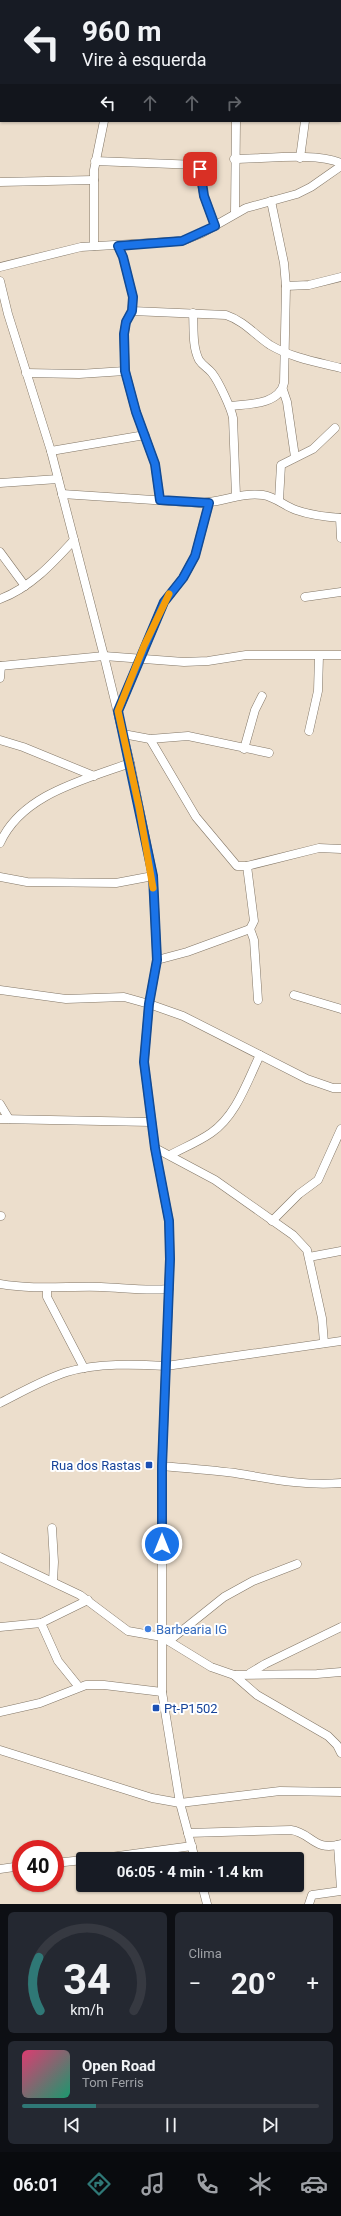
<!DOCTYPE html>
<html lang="pt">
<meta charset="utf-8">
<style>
:root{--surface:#171b24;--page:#242831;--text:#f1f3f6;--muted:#9ea1a6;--line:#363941;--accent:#2f7876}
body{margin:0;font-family:Roboto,sans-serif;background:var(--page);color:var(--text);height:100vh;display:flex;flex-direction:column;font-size:15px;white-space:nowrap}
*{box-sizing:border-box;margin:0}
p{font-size:13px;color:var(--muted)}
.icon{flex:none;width:22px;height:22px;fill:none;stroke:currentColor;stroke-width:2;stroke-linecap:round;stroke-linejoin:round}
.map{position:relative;height:1904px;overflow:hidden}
.side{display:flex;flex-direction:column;gap:8px;padding:8px;background:#0d0f14;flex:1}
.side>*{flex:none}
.hud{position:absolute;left:0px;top:0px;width:341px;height:122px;box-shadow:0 1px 3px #0004;background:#171b24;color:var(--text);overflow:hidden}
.speed{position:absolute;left:12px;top:1840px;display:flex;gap:8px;font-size:20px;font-weight:700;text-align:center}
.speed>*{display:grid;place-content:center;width:52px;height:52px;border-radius:50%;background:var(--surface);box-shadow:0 1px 3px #0004;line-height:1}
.speed .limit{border:6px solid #d22;background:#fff;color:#111}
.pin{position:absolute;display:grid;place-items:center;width:34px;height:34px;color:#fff;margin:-17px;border-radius:8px;box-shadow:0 2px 6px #0006}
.me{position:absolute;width:44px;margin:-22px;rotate:0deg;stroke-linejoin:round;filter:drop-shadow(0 0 3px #0008)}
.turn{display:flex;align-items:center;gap:14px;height:84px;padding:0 16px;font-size:18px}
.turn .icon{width:52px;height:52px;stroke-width:2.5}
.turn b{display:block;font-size:28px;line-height:34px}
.lanes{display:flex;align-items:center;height:38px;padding:0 16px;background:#0003;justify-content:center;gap:20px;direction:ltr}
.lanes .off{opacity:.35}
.big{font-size:30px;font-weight:700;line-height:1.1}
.side .widget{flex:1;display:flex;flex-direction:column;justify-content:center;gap:6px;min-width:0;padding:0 14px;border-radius:6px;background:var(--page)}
.side .dial{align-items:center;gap:0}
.dial svg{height:104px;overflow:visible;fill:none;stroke:var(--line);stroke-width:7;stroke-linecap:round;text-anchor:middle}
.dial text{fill:var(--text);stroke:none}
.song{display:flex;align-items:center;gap:12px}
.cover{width:48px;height:48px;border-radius:6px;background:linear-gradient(135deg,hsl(340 70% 55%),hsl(160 70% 35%))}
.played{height:4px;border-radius:2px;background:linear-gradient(90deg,var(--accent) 25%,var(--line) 25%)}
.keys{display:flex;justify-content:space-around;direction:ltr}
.heat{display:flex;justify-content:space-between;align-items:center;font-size:22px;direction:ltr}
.side .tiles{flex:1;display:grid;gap:8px;grid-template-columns:1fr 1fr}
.widget:last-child{grid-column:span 2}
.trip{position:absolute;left:76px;top:1852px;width:228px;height:40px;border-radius:4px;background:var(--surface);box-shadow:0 1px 3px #0004;font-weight:700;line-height:40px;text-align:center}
.tab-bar{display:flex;height:64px;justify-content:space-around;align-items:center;background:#090b0e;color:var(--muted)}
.tab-bar .icon{width:28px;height:28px}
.tab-bar .selected{color:var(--accent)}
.tab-bar b{font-size:18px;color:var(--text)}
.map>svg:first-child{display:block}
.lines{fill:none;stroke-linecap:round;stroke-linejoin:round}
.minor-casing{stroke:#827666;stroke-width:9}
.minor{stroke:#fff;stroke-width:8}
.route-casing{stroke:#114b97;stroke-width:10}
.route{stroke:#1a73e8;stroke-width:7}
.slow{stroke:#f59e0b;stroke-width:7}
.transit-dot{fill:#1a4fb4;stroke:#fff;stroke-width:1.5}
.shop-dot{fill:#3f7fe0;stroke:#fff;stroke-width:1.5}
.labels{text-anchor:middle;stroke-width:4;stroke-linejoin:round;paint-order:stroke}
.transit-label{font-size:13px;fill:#164399;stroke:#fff;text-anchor:end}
.shop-label{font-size:13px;fill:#366cbe;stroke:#fff;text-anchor:start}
</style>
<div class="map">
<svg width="341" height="1904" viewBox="0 0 341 1904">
<rect width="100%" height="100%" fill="#ecdecc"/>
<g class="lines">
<g class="minor-casing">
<g id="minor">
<path d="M 162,0 L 173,1"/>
<path d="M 225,0 L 225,1"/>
<path d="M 17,1 L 17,0"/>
<path d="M 129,1 L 130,0"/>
<path d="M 340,49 L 341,50"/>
<path d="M 0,77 L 1,77"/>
<path d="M 300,158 L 305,121"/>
<path d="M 234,159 C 264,159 316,152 341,163"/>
<path d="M 95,161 L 198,165 L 204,196 L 215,226"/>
<path d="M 0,182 L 94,180"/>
<path d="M 235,213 L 236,121"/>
<path d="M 94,246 L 94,170 L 104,121"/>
<path d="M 118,246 L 123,257 L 133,297 L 132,311 L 126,322 L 124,334 L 125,371 L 136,412 L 155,464 L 160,500"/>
<path d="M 0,267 L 81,247 L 182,241 L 202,233 L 246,208 L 297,194 L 311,187 L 341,166"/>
<path d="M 0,281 L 8,314 L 51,451 L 104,656 L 130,763 L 153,876 L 157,960 L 149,1004 L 144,1062 L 155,1148 L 169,1221 L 170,1259 L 162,1466 L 162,1692 L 180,1803 L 195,1859"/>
<path d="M 286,286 L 309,285 L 341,277"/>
<path d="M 132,311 L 226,315 C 244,321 255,335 270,345 C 292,358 317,362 341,368"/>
<path d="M 193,313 C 194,328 192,346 199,360 C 203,366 208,368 212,373 C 219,382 231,408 233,418 L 236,496"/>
<path d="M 26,373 L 79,374 L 125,371"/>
<path d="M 283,390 L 287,402 L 295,457"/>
<path d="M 230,406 C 248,404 279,405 284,383 L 286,286 L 284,263 L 271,201"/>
<path d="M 51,451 L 145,435"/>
<path d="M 0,483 L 58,479"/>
<path d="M 62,494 L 199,503 C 221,503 240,492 263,495 C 276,497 284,506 296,510 C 310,515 326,517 341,518"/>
<path d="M 279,500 L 281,465 L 313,449 L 335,428"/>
<path d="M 340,518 L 341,538"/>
<path d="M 0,552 L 25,586"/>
<path d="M 305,597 L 341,592"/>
<path d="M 0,599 C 30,588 53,563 74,540"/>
<path d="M 0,666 L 104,656 L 184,662 L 208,661 L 246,655 L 341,655"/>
<path d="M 0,678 L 1,666"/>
<path d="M 118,711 L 164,602 L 183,578 L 195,556 L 209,503"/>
<path d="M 309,731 L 318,691 L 319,656"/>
<path d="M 123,734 L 150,739 L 188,736 L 269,753"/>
<path d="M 150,739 L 196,817 L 237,866 L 247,866 L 319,848 L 341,849"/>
<path d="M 0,740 L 23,747 L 94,776"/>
<path d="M 244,749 L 255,710 L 262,696"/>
<path d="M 0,843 C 22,794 84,780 130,763"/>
<path d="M 0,877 L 27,882 L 116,883 L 153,876"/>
<path d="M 250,929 L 254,940 L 258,1000"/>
<path d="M 157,960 L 187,952 L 250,929 L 254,921 L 247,866"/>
<path d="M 0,990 L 66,999 L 124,997 L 149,1004 L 183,1016 L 307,1079 L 333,1088 L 341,1088"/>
<path d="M 294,995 L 341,1009"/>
<path d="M 0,1104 L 9,1119"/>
<path d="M 0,1119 L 151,1122"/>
<path d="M 155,1148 L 215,1180 L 293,1235 L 307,1250 L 322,1318 L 324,1343"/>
<path d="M 170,1155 C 183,1148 198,1142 211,1133 C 236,1116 247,1082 260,1055"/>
<path d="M 0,1216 L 1,1216"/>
<path d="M 272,1221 L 299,1194 L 318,1180 L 341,1129"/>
<path d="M 309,1257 L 341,1251"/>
<path d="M 0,1284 C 34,1290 67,1286 101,1287 C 125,1288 144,1291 169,1289"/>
<path d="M 47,1289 L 47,1297 L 84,1368"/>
<path d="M 0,1403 C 22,1392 44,1379 67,1372 C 98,1363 134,1364 166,1366 L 341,1341"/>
<path d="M 162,1466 C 186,1468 211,1470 235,1473 C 271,1479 304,1486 341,1483"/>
<path d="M 52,1528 L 54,1562 L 53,1581"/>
<path d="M 0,1557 L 80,1595 L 128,1631 L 162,1637 L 211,1667 L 234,1675 L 317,1674 L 341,1672"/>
<path d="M 41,1623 L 58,1661 L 79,1687"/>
<path d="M 0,1627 L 41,1623 L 88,1600"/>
<path d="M 169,1641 L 224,1597 L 253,1581 L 297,1564"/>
<path d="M 250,1673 L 265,1664 L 341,1627"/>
<path d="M 234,1675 L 257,1695 L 328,1736 L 337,1745 L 341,1753"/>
<path d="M 0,1712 L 40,1703 L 86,1685 L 104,1685 L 162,1692"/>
<path d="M 0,1750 L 152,1798 L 180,1803 L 280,1791 L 341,1792"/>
<path d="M 188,1833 L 291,1830 C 312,1833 314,1852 341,1844"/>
<path d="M 338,1845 L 341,1889"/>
<path d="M 96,1859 L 192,1846"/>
<path d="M 55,1863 L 83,1860"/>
<path d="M 0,1869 L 21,1866"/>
<path d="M 202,1885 L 207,1904"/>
<path d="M 309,1904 L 312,1895 L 341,1891"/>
</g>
</g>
<use href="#minor" class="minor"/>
</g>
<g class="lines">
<g class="route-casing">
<path id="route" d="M 162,1544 L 162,1466 L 170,1259 L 169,1221 L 155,1148 L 144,1062 L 149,1004 L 157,960 L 153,876 L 118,711 L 164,602 L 183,578 L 195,556 L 209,503 L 160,500 L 155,464 L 136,412 L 125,371 L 124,334 L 126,322 L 132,311 L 133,297 L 123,257 L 118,246 L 182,241 L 215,226 L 204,196 L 200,169"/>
</g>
<use href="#route" class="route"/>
<path class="slow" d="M 153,888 L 139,807 L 118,711 L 144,646 L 169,594"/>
</g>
<g class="transit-dot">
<rect x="145" y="1461" width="8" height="8" rx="2"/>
<rect x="152" y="1704" width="8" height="8" rx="2"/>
</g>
<circle class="shop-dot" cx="148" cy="1629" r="4"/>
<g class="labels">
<g class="transit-label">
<text x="141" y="1470">Rua dos Rastas</text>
<text x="164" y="1713" text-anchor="start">Pt-P1502</text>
</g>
<g class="shop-label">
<text x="156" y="1634">Barbearia IG</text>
</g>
</g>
</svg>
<div class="speed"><div class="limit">40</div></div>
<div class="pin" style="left:200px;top:169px;background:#d93025"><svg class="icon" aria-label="arrive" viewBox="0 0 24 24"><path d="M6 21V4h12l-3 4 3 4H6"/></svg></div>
<svg class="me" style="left:162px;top:1544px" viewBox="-20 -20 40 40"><circle r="17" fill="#1a73e8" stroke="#fff" stroke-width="3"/><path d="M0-11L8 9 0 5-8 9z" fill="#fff"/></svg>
<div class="trip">06:05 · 4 min · 1.4 km</div>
<div class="hud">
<div class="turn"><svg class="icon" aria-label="left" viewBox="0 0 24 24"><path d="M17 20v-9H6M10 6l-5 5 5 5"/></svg><div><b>960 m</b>Vire à esquerda</div></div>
<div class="lanes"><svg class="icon" aria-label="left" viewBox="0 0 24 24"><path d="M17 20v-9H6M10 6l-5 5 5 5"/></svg><svg class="icon off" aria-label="ahead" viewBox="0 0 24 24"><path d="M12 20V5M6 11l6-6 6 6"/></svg><svg class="icon off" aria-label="ahead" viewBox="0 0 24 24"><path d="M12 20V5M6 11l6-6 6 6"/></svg><svg class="icon off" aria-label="right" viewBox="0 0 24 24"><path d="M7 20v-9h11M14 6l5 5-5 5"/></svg></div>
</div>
</div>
<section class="side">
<div class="tiles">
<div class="widget dial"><svg viewBox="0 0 100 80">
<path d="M14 69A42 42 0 1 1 86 69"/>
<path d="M14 69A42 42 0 0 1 13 28" stroke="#2f7876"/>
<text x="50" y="56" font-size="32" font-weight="700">34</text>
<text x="50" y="72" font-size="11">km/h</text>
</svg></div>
<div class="widget"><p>Clima</p>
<div class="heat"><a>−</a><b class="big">20°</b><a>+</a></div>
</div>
<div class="widget">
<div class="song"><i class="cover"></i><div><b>Open Road</b><p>Tom Ferris</p></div></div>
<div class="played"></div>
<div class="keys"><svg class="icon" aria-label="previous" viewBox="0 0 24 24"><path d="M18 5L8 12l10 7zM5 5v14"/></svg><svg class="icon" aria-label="pause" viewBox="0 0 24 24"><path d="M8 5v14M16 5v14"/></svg><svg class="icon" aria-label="next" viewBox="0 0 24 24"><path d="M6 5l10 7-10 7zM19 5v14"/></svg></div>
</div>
</div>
</section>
<nav class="tab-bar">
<b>06:01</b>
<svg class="icon selected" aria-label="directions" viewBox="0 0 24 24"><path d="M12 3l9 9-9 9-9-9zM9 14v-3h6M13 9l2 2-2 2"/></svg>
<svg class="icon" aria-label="music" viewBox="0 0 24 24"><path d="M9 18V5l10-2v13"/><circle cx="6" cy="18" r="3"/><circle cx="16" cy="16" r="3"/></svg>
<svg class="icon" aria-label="phone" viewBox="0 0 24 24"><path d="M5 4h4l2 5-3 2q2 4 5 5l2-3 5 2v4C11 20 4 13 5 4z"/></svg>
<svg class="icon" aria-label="climate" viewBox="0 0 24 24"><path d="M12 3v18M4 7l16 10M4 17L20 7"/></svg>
<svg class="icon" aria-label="car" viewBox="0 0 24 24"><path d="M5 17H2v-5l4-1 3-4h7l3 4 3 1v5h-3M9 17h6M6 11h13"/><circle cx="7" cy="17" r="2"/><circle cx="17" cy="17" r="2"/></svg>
</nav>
